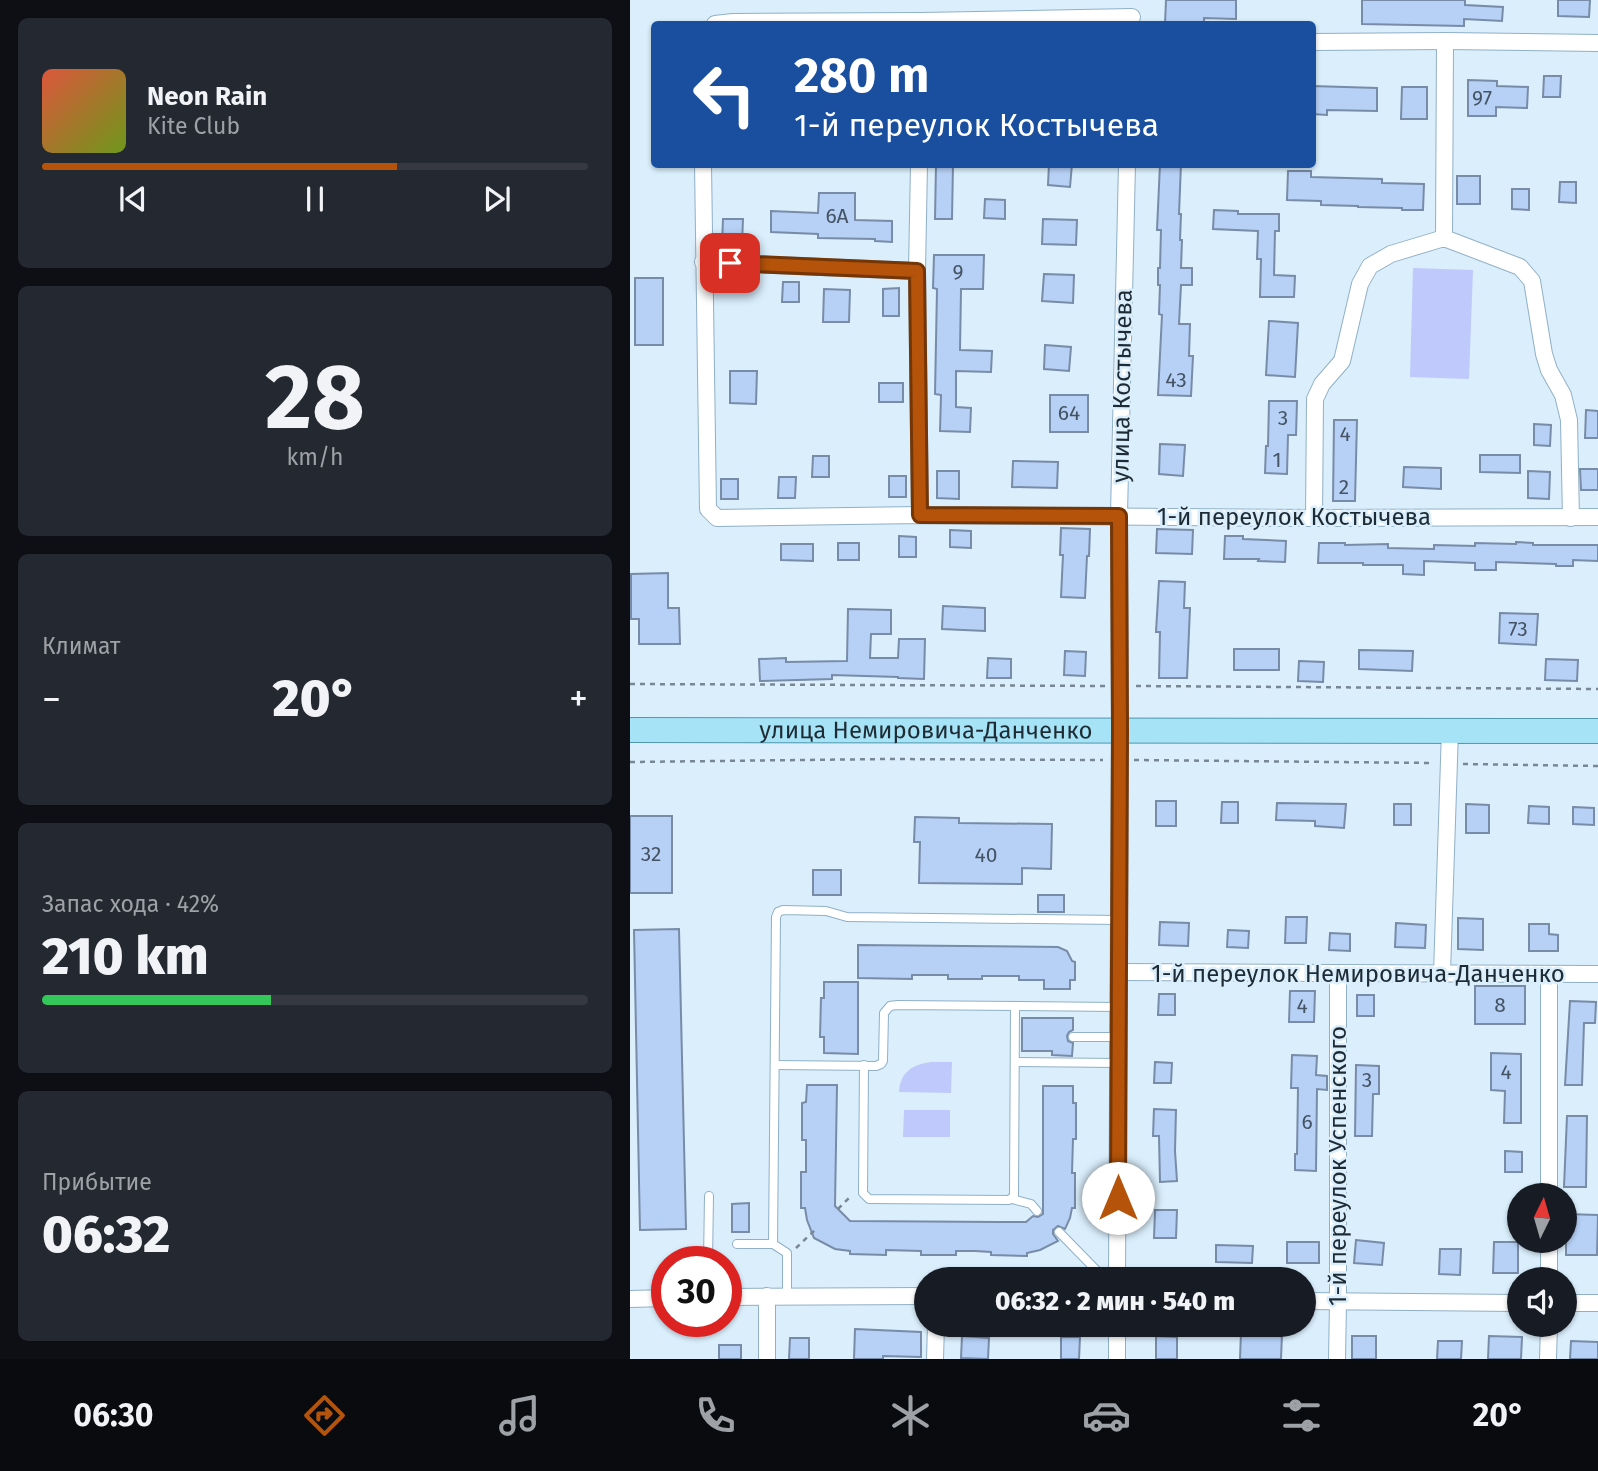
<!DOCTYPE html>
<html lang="ru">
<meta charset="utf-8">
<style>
:root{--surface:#171b24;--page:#242831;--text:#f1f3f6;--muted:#9ea1a6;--line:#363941;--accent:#b45309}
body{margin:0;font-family:"Fira Sans",sans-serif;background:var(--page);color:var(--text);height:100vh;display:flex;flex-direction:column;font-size:26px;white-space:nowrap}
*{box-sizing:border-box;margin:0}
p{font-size:23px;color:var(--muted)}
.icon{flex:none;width:38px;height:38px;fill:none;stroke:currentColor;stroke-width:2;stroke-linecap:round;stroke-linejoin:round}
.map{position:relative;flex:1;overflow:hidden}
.side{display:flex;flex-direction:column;gap:18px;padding:18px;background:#0d0f14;width:630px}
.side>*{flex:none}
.guide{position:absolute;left:21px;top:21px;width:665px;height:147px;border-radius:7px;box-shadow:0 2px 5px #0004;background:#1a4fa0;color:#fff;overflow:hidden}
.needle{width:46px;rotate:5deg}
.fabs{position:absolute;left:877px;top:1183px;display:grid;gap:14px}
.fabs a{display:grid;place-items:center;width:70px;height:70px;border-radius:50%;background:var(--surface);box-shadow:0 2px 5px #0004;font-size:35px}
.speed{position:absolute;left:21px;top:1246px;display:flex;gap:14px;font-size:35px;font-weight:700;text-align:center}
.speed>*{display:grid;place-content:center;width:91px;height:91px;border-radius:50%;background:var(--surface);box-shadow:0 2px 5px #0004;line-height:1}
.speed .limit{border:10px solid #d22;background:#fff;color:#111}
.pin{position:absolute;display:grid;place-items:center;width:60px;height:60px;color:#fff;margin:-30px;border-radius:14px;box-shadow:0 4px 10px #0006}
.me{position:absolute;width:77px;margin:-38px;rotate:0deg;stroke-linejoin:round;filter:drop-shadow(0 0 5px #0008)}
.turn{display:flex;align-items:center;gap:24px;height:147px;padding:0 28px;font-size:32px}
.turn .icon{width:91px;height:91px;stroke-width:2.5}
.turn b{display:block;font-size:49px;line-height:60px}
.big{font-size:52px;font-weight:800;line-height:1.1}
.side .card{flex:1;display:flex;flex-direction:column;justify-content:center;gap:10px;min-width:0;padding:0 24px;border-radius:10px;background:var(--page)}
.side .dial{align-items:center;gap:0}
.dial b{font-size:91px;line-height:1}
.song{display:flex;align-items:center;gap:21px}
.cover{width:84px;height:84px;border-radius:10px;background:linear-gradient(135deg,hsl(10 70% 55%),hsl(80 70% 35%))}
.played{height:7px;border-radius:4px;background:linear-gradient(90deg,var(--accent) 65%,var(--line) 65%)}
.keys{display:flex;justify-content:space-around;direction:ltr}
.heat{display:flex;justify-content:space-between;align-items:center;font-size:38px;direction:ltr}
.charge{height:10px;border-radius:5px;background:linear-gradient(90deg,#34c759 42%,var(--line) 0)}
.trip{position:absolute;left:284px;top:1267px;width:402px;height:70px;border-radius:35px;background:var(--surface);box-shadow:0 2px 5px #0004;font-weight:800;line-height:70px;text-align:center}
.menu{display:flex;height:112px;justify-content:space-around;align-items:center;background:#090b0e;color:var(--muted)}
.menu .icon{width:49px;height:49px}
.menu .current{color:var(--accent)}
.menu b{font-size:32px;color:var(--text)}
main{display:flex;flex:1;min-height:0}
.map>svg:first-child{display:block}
.green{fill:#bfc9fb}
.building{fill:#b7d1f6;stroke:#788ba7;stroke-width:2}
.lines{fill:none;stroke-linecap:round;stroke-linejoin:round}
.service-casing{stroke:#90b0c6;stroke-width:10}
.minor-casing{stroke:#90b0c6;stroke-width:18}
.primary-casing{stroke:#5097ae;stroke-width:26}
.path{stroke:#778793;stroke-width:2.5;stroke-dasharray:5 5;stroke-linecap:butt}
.service{stroke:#fff;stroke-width:8}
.minor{stroke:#fff;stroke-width:16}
.primary{stroke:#a6e3f6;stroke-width:24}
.route-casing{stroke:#753606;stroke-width:18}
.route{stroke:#b45309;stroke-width:12}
.labels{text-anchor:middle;stroke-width:5;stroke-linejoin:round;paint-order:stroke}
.number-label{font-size:21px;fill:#455464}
.street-label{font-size:24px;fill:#1f2b34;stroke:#daeefc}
</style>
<main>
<section class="side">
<div class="card">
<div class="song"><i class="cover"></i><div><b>Neon Rain</b><p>Kite Club</p></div></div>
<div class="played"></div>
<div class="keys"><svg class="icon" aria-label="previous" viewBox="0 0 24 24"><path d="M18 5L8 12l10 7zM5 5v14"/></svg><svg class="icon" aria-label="pause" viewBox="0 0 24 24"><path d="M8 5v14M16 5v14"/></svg><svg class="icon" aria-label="next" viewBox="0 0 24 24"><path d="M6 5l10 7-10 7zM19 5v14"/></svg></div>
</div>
<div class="card dial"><b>28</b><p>km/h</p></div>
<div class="card"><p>Климат</p>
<div class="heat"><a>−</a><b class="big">20°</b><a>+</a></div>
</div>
<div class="card"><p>Запас хода · 42%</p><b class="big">210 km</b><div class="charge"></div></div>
<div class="card"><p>Прибытие</p><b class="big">06:32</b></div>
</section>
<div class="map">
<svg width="968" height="1359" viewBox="0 0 968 1359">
<rect width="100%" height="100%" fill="#daeefc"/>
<g class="green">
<path d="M 783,268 L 843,270 L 839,379 L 780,377 Z"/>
<path d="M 302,1062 L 322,1062 L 321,1093 L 269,1092 C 270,1072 283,1064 302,1062 Z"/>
<path d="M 274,1110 L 320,1110 L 320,1137 L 273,1137 Z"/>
</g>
<g class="building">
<path d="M 536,0 L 606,0 L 606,19 L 574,18 L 574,24 L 535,24 Z"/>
<path d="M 732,0 L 835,0 L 835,5 L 873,7 L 872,21 L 834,19 L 834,26 L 732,24 Z"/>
<path d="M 928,0 L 960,0 L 959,17 L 928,16 Z"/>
<path d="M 914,76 L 931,76 L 930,97 L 913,97 Z"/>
<path d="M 838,80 L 867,81 L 867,86 L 898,87 L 897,108 L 866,107 L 866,116 L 838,116 Z"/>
<path d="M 682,86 L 747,88 L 747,111 L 697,110 L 697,115 L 682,114 Z"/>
<path d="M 772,87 L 797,87 L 797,119 L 771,119 Z"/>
<path d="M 306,164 L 323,164 L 322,219 L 305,219 Z"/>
<path d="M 419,164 L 442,164 L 440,187 L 418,185 Z"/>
<path d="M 530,164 L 551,164 L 549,214 L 551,214 L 550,240 L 552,240 L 551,268 L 562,268 L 562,285 L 551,285 L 549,324 L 560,324 L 559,356 L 563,356 L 561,396 L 528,395 L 532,315 L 529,314 L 530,285 L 528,285 L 528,268 L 530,268 L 531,230 L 527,230 Z"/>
<path d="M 658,171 L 681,171 L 681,177 L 752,179 L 752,183 L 794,184 L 793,210 L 772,210 L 772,208 L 728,207 L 728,206 L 691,205 L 691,201 L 657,200 Z"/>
<rect x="827" y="176" width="23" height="28"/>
<path d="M 930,182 L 946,182 L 946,203 L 929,202 Z"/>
<path d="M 882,189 L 899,189 L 899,210 L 882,209 Z"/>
<path d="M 189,193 L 225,193 L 225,220 L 262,221 L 262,242 L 245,241 L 245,239 L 188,238 L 188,234 L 141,232 L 141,211 L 188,213 Z"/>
<path d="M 355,199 L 375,200 L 375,219 L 354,218 Z"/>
<path d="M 584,210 L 608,211 L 608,214 L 649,214 L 649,231 L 645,231 L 644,275 L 665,276 L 664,297 L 630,297 L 631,259 L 627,259 L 628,231 L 583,229 Z"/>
<path d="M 93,219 L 113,219 L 112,244 L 92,244 Z"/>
<path d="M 413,219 L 447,220 L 446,245 L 412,244 Z"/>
<path d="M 304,255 L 354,255 L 353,289 L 331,289 L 330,350 L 362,351 L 361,372 L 326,371 L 326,407 L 341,408 L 340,432 L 310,431 L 311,395 L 305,394 L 307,289 L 303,288 Z"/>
<path d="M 414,274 L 444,275 L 443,303 L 412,301 Z"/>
<rect x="5" y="278" width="28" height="67"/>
<path d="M 153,282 L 169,282 L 169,302 L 152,302 Z"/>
<path d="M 269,288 L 269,316 L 253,316 L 253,289 Z"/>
<path d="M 194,289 L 220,290 L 219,322 L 193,322 Z"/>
<path d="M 639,321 L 668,323 L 665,377 L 636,375 Z"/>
<path d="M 415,345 L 441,347 L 439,371 L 414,369 Z"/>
<path d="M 100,371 L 127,371 L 126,404 L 100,403 Z"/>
<rect x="249" y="383" width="24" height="19"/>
<rect x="420" y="395" width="38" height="37"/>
<path d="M 639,401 L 667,401 L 666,435 L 658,435 L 657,474 L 635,473 L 636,446 L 638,446 Z"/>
<path d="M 956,410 L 968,411 L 968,438 L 955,438 Z"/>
<path d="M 704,420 L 727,420 L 725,501 L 703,501 Z"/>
<path d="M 904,424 L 921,425 L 920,446 L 904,445 Z"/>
<path d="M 530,444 L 555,445 L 553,476 L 529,474 Z"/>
<path d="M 850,455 L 890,455 L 890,473 L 850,472 Z"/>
<path d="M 183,456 L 199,456 L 199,477 L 182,477 Z"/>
<path d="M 383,461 L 428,462 L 427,488 L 382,487 Z"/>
<path d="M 774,467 L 811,468 L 811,489 L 773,487 Z"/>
<path d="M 950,469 L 968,469 L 968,490 L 951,490 Z"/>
<path d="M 307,471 L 329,471 L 329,499 L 307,498 Z"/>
<path d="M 898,471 L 920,472 L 919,499 L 898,498 Z"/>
<rect x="259" y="476" width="17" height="21"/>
<path d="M 149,477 L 166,477 L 165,498 L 148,498 Z"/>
<rect x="91" y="479" width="17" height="20"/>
<path d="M 431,528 L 460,529 L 459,556 L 457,556 L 455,598 L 431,597 L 433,555 L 430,555 Z"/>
<path d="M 527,529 L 563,530 L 562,554 L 526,553 Z"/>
<path d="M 320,530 L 341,531 L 341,548 L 320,547 Z"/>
<path d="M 269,536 L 286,537 L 286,557 L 269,557 Z"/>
<path d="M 595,536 L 613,536 L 613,539 L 656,541 L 655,562 L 628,561 L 629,559 L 594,559 Z"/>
<path d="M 886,542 L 903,543 L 903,545 L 968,545 L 968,561 L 943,560 L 943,566 L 926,566 L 926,564 L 866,562 L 866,570 L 845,570 L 845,563 L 794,561 L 794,575 L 773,574 L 773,565 L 733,565 L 733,563 L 688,563 L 689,543 L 715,543 L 715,545 L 758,544 L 758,548 L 804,549 L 804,545 L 845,546 L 845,543 L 886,544 Z"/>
<rect x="208" y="543" width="21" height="17"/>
<path d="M 151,544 L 183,544 L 183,561 L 151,560 Z"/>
<path d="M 38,573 L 38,608 L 49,608 L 50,644 L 9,644 L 9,619 L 1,619 L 1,574 Z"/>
<path d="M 529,581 L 555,582 L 554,608 L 560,608 L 557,678 L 529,678 L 530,632 L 526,632 Z"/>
<path d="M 313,606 L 355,608 L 355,631 L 312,629 Z"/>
<path d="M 218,609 L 261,610 L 261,634 L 241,634 L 240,658 L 268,658 L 269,639 L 295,639 L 294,679 L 268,678 L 268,677 L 202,675 L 202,679 L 130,681 L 129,659 L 156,658 L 156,662 L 217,661 Z"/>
<path d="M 870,613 L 908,614 L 906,645 L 869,643 Z"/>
<rect x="604" y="649" width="45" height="21"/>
<path d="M 729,650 L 783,651 L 782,671 L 729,669 Z"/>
<path d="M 435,651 L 456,652 L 455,676 L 434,675 Z"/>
<path d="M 358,658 L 381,659 L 381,678 L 357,678 Z"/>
<path d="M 916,659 L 948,660 L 947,681 L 915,680 Z"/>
<path d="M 669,661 L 694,662 L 693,682 L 668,681 Z"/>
<rect x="526" y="801" width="20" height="25"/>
<path d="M 592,802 L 608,802 L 608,823 L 591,823 Z"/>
<path d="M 647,803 L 716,804 L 714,828 L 685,826 L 685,821 L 646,820 Z"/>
<rect x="764" y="804" width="17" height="21"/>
<path d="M 836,804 L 859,805 L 859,833 L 836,833 Z"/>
<path d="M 899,806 L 919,807 L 919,824 L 898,823 Z"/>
<path d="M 943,807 L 964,808 L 964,825 L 943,824 Z"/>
<rect x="0" y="816" width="42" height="77"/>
<path d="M 285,817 L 329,818 L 329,823 L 422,824 L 421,869 L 392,868 L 392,884 L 289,883 L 290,842 L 284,842 Z"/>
<rect x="183" y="870" width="28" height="25"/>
<rect x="408" y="895" width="26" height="17"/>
<path d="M 656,917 L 677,917 L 676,943 L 655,943 Z"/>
<path d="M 828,918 L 853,919 L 853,950 L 828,949 Z"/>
<path d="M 530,922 L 559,923 L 558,946 L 529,945 Z"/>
<path d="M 766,923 L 796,925 L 795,948 L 765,947 Z"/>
<path d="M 899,924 L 919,924 L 919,934 L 928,935 L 928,951 L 899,951 Z"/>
<path d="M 49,929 L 56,1229 L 10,1230 L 4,930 Z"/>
<path d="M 598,930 L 619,931 L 618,948 L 597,947 Z"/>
<path d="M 700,933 L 720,934 L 720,951 L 699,950 Z"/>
<path d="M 228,945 L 428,947 L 437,951 L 442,961 L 445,962 L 445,980 L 440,980 L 440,989 L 414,989 L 414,980 L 389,980 L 389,976 L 352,976 L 352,979 L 318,979 L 318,975 L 282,975 L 282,979 L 228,978 Z"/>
<path d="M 194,982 L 228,982 L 228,1054 L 194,1053 L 194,1037 L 190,1037 L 191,998 L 194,998 Z"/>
<rect x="845" y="986" width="50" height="38"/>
<path d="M 660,991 L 685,991 L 684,1022 L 659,1022 Z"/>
<path d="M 529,994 L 545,994 L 545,1015 L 528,1015 Z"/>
<rect x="727" y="995" width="17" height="21"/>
<path d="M 940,1001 L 966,1002 L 965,1023 L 954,1023 L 952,1085 L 935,1085 Z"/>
<path d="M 392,1018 L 443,1018 L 443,1030 L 439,1032 L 437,1036 L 438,1041 L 443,1043 L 442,1056 L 422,1055 L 422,1051 L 392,1051 Z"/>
<path d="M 861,1053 L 891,1054 L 891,1123 L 874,1123 L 875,1091 L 861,1090 Z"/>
<path d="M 662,1055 L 687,1056 L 686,1075 L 697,1076 L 697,1090 L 687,1089 L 686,1171 L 665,1170 L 665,1154 L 667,1154 L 668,1088 L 661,1088 Z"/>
<path d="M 525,1062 L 542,1063 L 541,1083 L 524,1083 Z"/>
<path d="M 726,1065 L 749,1066 L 749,1094 L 743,1094 L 742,1136 L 725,1136 Z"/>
<path d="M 177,1085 L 207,1085 L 205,1206 L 220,1221 L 370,1222 L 396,1222 L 403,1216 L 408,1217 L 413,1214 L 413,1086 L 443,1086 L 443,1103 L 446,1103 L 446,1139 L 443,1139 L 442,1173 L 445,1173 L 445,1208 L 442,1208 L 440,1218 L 435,1229 L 428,1226 L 423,1230 L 423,1234 L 428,1241 L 410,1250 L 397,1253 L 397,1256 L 361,1255 L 361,1252 L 345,1251 L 326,1251 L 326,1255 L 291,1255 L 291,1251 L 256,1250 L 256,1255 L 220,1254 L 220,1251 L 205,1249 L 184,1238 L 177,1220 L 175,1208 L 171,1208 L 171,1172 L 176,1172 L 176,1140 L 172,1140 L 172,1103 L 176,1102 Z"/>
<path d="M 524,1109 L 546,1110 L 545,1151 L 547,1181 L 530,1182 L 529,1136 L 523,1136 Z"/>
<path d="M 937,1116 L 957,1116 L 956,1187 L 934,1187 Z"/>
<path d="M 875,1151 L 892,1152 L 892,1172 L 875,1172 Z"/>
<path d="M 119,1203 L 119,1232 L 102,1232 L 102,1204 Z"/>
<path d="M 525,1210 L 547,1210 L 546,1238 L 524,1238 Z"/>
<path d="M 936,1214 L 968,1215 L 967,1255 L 936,1255 Z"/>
<path d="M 726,1240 L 754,1243 L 752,1265 L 724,1263 Z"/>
<rect x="657" y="1242" width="32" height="21"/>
<path d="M 864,1242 L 888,1242 L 888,1273 L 863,1273 Z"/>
<path d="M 586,1245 L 623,1246 L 622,1263 L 586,1262 Z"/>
<path d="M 810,1249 L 831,1249 L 830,1275 L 809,1274 Z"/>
<path d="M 225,1329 L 291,1332 L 291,1357 L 253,1356 L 253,1359 L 224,1359 Z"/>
<path d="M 611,1332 L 652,1334 L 651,1359 L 610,1359 Z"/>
<path d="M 332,1336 L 359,1338 L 358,1359 L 331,1358 Z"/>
<path d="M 526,1336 L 547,1337 L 547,1359 L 526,1359 Z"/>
<rect x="722" y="1336" width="24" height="23"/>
<path d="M 859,1336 L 892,1337 L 891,1359 L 858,1359 Z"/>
<path d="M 431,1337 L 450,1337 L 449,1359 L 431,1359 Z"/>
<path d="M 160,1338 L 179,1338 L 179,1359 L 159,1359 Z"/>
<path d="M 808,1341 L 832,1341 L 831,1359 L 807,1359 Z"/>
<path d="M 941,1341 L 968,1342 L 968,1359 L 940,1359 Z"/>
<rect x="89" y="1345" width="22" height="14"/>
</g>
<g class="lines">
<g class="service-casing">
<g id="service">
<path d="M 443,1037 L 488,1037"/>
<path d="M 385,1062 L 488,1063"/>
<path d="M 145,1065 L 246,1066 L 251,1064 L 253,1061 L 254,1013 L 260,1006 L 267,1005 L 488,1007"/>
<path d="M 234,1065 L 233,1193 L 239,1199 L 379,1200 L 384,1196 L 385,1006"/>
<path d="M 382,1199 L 401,1204 L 407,1211"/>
<path d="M 429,1232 L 471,1275 L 487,1279"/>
<path d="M 107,1244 L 143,1244"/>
<path d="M 78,1262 L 79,1196"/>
<path d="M 157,1296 L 157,1253 L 143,1244 L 146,917 L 148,912 L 153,910 L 196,911 L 217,917 L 489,920"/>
</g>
</g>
<g class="minor-casing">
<g id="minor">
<path d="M 85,24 L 103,22 L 291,21 L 502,17"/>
<path d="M 682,42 L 815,41 L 968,43"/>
<path d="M 73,164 L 78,509 L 87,518 L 290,515 L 684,518 L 968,517"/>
<path d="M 289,164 L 287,271 L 290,515"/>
<path d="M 814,238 L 815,41"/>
<path d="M 73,262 L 287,271"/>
<path d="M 684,518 L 685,399 L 692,384 L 712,361 L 730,284 L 740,266 L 761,254 L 814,238 L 890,267 L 902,281 L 914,354 L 919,370 L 933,395 L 939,420 L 941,518"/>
<path d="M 489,972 L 968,974"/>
<path d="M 812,973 L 820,730"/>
<path d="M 919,975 L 919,1195"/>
<path d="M 919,1241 L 919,1279"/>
<path d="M 487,1279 L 490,730 L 489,515 L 497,164"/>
<path d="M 96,1297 L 296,1296"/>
<path d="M 0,1299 L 37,1298"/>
<path d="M 674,1301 L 889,1303"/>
<path d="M 934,1303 L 968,1303"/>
<path d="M 137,1359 L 137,1296"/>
<path d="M 305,1359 L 306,1325"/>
<path d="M 487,1359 L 487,1325"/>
<path d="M 707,1359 L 708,1302 L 708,974"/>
<path d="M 918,1359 L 919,1325"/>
</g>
</g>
<g class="primary-casing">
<g id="primary">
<path id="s1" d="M 0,730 L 968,731"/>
</g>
</g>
<g class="path">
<path d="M 0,684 L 475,686"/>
<path d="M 506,686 L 968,689"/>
<path d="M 504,760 L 802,763"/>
<path d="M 0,762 L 258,759 L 473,760"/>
<path d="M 833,764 L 968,766"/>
<path d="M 208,1209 L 221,1196"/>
<path d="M 166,1248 L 186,1229"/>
</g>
<use href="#service" class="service"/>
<use href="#minor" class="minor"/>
<use href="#primary" class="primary"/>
</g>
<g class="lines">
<g class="route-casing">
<path id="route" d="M 100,263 L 287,271 L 290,515 L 489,516 L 490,730 L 488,1198"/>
</g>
<use href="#route" class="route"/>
</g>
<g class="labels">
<g class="number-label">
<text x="852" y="105">97</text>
<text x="207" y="223">6А</text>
<text x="328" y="279">9</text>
<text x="546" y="387">43</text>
<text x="439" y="420">64</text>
<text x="653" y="425">3</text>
<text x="715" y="441">4</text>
<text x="647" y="467">1</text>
<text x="714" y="494">2</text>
<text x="888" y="636">73</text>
<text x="21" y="861">32</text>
<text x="356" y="862">40</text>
<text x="870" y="1012">8</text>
<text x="672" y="1013">4</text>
<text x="876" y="1079">4</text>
<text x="737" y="1087">3</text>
<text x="677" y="1129">6</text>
</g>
<g class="street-label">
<text transform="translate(492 386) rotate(-89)" y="8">улица Костычева</text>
<text x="664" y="525">1-й переулок Костычева</text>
<text dy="8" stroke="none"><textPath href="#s1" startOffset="296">улица Немировича-Данченко</textPath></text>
<text x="728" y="982">1-й переулок Немировича-Данченко</text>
<text transform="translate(708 1166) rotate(-90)" y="8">1-й переулок Успенского</text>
</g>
</g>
</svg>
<div class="fabs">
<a><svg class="needle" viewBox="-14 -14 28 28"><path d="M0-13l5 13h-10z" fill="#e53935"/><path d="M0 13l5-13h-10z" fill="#9ea1a6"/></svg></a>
<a><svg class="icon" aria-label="sound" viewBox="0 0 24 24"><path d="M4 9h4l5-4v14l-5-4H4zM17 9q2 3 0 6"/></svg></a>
</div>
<div class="speed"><div class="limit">30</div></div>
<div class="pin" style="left:100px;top:263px;background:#d93025"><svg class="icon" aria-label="arrive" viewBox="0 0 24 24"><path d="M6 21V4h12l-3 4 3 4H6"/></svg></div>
<svg class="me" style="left:488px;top:1198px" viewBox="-20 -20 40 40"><circle r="19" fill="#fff"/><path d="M0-13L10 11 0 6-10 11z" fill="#b45309"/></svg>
<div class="trip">06:32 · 2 мин · 540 m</div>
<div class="guide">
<div class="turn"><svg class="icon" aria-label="left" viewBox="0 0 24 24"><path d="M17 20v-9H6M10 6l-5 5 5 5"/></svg><div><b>280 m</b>1-й переулок Костычева</div></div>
</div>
</div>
</main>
<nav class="menu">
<b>06:30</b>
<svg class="icon current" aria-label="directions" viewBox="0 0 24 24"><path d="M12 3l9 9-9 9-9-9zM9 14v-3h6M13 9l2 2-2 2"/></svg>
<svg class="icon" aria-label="music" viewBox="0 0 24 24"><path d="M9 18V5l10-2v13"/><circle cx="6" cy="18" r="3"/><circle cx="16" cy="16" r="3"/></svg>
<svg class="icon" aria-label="phone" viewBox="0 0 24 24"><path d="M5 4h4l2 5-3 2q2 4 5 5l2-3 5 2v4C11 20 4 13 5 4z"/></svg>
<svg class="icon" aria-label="climate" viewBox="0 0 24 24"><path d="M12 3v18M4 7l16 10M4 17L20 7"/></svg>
<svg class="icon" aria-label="car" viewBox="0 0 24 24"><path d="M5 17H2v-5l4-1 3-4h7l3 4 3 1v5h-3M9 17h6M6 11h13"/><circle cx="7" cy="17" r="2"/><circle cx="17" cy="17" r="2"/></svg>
<svg class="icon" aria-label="filters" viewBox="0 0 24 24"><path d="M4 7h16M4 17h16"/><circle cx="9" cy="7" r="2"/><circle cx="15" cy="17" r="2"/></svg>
<b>20°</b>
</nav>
